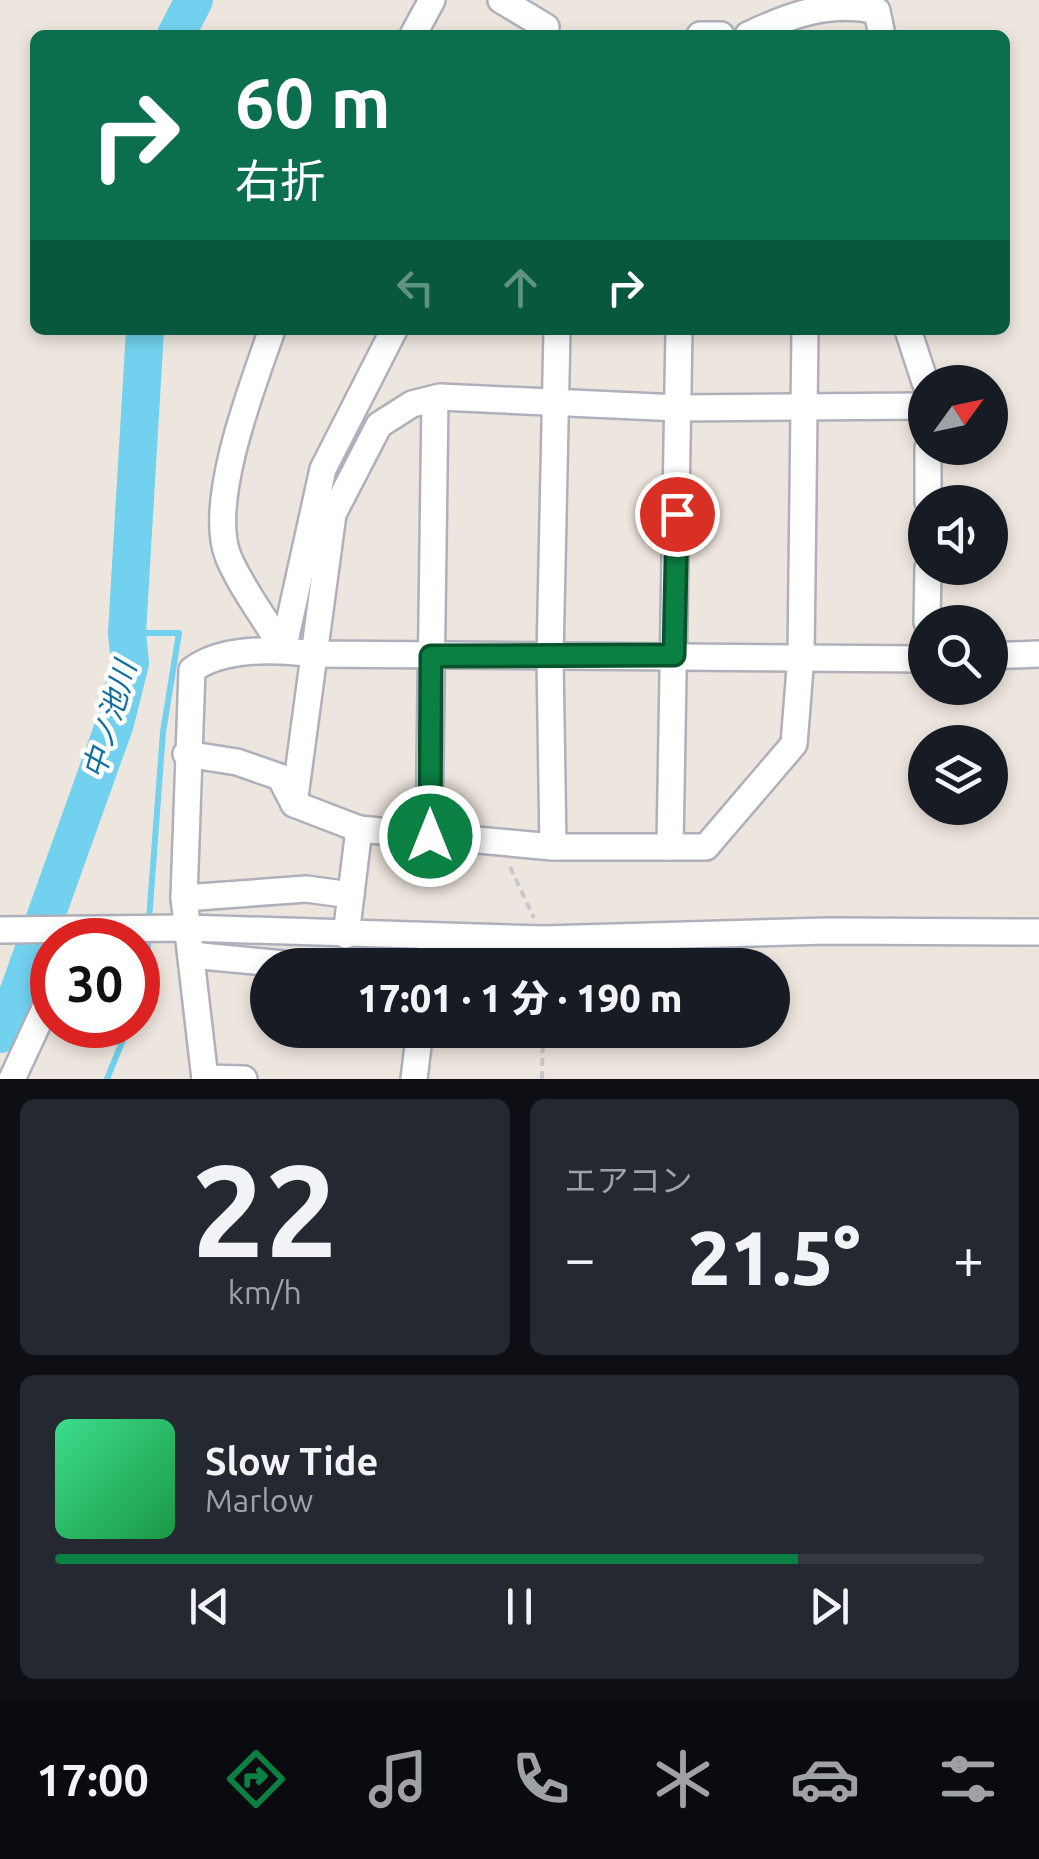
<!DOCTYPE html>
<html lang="ja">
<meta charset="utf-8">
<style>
:root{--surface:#171b24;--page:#242831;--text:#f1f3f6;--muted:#9ea1a6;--line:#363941;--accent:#0b8043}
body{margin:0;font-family:Ubuntu,"Noto Sans JP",sans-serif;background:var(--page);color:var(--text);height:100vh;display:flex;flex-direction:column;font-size:38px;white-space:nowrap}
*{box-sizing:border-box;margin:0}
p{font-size:32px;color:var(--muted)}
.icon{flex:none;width:55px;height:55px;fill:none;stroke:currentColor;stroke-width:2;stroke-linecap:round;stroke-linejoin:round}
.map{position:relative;height:1079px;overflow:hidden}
.panel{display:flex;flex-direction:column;gap:20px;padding:20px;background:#0d0f14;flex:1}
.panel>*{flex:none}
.guide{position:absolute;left:30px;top:30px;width:980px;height:305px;border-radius:15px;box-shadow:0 5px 15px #0003;background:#0b6e4f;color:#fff;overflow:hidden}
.needle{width:65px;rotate:57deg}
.fabs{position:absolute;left:908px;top:365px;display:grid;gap:20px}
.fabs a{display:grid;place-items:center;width:100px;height:100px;border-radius:50%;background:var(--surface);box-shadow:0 5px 15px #0003;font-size:50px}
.speed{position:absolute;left:30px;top:918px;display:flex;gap:20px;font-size:50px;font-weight:700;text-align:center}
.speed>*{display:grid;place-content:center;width:130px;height:130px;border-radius:50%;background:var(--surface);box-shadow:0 5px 15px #0003;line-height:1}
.speed .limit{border:15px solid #d22;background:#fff;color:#111}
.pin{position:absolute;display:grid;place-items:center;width:85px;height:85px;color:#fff;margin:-42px;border:5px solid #fff;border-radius:50%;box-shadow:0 2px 10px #0007}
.me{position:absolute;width:110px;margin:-55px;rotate:0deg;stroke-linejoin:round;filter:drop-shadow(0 0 8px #0008)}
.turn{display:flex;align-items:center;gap:35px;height:210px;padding:0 40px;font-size:45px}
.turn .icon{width:130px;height:130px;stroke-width:2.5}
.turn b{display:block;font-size:70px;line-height:85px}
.lanes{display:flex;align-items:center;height:95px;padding:0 40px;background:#0003;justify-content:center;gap:50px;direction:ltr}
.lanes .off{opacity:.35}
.big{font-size:75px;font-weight:800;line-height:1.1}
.panel .tile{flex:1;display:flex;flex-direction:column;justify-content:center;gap:15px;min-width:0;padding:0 35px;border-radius:15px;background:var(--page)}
.panel .dial{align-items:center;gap:0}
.dial b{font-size:130px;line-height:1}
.song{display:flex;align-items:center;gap:30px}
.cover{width:120px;height:120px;border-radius:15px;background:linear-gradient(135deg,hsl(150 70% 55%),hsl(140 70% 35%))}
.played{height:10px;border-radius:5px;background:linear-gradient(90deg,var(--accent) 80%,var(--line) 80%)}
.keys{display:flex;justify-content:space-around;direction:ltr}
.heat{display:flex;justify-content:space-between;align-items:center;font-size:55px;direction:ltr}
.panel .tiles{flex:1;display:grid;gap:20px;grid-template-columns:1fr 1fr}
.tile:last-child{grid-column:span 2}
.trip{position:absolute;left:250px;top:948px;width:540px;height:100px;border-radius:50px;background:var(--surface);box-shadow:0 5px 15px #0003;font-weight:800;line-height:100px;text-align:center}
.tab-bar{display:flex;height:160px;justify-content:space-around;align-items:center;background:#090b0e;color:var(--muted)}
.tab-bar .icon{width:70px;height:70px}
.tab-bar .on{color:var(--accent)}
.tab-bar b{font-size:45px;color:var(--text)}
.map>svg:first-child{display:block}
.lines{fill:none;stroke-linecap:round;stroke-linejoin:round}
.stream{stroke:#71d1ee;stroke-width:6}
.river{stroke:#71d1ee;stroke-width:38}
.minor-casing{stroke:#aeb1bb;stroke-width:30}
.path{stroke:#c8c8c8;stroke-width:4;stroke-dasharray:8 5;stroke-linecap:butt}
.minor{stroke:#fff;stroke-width:25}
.route-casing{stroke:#07532c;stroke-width:25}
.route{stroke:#0b8043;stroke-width:18}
.labels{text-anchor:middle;stroke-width:9;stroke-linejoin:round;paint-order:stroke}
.water-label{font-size:30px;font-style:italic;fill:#0e709d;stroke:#fff}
</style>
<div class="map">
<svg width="1039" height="1079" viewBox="0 0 1039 1079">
<rect width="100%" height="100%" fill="#ede6de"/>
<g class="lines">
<g class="stream">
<path d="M 127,633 L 179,633 L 163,732 L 149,920"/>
<path d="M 138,995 L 148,960 L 148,933"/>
<path d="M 107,1079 L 129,1025"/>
</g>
<g class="river">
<path d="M 176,35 L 194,0"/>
<path d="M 0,1034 L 19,991 L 115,723 L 130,663 L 127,633 L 145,330"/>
</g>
<g class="minor-casing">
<g id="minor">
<path d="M 501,0 L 546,27"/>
<path d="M 413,35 L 432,0"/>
<path d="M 700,35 L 721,35"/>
<path d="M 748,35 C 790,15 831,0 877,11 L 882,35"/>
<path d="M 272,330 C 253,384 207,502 228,556 C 241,588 266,619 283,650"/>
<path d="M 908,330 L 925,382"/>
<path d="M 928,448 L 928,502"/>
<path d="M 927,622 L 928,568"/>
<path d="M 283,650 L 323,469 L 394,330"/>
<path d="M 990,656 L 1039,654"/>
<path d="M 186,754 L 237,762 L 280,777 L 294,804 L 359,829 L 553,847 L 706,847 L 794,744 L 801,656 L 805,330"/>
<path d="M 294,804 L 333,514 L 379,425 L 412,404 L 440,397 L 679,408 L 925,406"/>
<path d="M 429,836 L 435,399"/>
<path d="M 553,847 L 550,657 L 557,330"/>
<path d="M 670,847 L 679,330"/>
<path d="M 184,898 L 306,889 L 351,895"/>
<path d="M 0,930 L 186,928 L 544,939 L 828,931 L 1039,932"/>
<path d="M 346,935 L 359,829"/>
<path d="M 191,955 L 295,965"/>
<path d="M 428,965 L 432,937"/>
<path d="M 205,1078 L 244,1079"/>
<path d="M 12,1079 L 52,993"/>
<path d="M 205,1079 L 184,898 L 192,670 C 222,647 276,649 313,654 L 925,659"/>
<path d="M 414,1079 L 420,1030"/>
</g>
</g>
<g class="path">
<path d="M 510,867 L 534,918"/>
<path d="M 542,1079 L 543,1030"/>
</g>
<use href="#minor" class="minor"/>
</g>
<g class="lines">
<g class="route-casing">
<path id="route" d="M 430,836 L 431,656 L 674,655 L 677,514"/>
</g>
<use href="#route" class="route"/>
</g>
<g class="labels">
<g class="water-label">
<text transform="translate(110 720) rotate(-74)" y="10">中ノ池川</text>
</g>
</g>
</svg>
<div class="fabs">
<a><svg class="needle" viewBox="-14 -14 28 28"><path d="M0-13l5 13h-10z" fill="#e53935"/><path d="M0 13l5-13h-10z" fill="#9ea1a6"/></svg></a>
<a><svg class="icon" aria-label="sound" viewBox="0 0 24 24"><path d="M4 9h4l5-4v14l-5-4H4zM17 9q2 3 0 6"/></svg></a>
<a><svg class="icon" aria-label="search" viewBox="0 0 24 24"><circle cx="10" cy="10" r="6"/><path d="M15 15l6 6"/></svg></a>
<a><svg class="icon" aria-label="layers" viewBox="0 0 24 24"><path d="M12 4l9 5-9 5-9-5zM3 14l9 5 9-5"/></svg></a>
</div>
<div class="speed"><div class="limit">30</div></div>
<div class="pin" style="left:677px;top:514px;background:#d93025"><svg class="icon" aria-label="arrive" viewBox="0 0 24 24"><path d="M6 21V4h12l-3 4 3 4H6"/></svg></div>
<svg class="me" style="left:430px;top:836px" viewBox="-20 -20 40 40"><circle r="17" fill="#0b8043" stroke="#fff" stroke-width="3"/><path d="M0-11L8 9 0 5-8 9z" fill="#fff"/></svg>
<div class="trip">17:01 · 1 分 · 190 m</div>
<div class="guide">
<div class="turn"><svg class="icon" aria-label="right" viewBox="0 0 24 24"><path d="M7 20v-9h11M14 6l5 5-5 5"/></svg><div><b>60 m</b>右折</div></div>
<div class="lanes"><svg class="icon off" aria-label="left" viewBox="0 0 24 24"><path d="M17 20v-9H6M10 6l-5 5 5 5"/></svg><svg class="icon off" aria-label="ahead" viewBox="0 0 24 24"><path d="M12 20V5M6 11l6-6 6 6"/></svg><svg class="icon" aria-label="right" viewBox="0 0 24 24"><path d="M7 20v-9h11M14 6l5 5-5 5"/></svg></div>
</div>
</div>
<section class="panel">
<div class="tiles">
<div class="tile dial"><b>22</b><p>km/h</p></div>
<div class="tile"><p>エアコン</p>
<div class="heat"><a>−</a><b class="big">21.5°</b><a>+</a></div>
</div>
<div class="tile">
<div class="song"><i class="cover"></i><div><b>Slow Tide</b><p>Marlow</p></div></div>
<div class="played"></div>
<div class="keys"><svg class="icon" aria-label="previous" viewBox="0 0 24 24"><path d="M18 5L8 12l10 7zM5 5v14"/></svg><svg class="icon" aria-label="pause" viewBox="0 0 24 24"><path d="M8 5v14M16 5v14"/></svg><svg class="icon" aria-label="next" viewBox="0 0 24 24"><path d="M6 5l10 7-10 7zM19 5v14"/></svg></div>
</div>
</div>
</section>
<nav class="tab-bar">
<b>17:00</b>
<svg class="icon on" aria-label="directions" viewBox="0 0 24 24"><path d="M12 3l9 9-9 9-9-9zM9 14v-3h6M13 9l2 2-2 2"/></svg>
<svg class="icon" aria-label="music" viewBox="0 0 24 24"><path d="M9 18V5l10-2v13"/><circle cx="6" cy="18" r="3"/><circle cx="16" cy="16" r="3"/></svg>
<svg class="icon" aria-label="phone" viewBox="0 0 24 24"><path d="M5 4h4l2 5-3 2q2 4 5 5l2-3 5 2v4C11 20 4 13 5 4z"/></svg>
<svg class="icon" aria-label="climate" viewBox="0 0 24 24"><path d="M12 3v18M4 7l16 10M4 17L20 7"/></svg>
<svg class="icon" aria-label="car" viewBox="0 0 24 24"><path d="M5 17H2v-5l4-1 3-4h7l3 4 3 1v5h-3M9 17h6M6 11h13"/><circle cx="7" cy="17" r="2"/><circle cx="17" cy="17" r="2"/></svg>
<svg class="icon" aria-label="filters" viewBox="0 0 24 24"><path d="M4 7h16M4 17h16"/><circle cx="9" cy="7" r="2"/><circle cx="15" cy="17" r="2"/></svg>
</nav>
